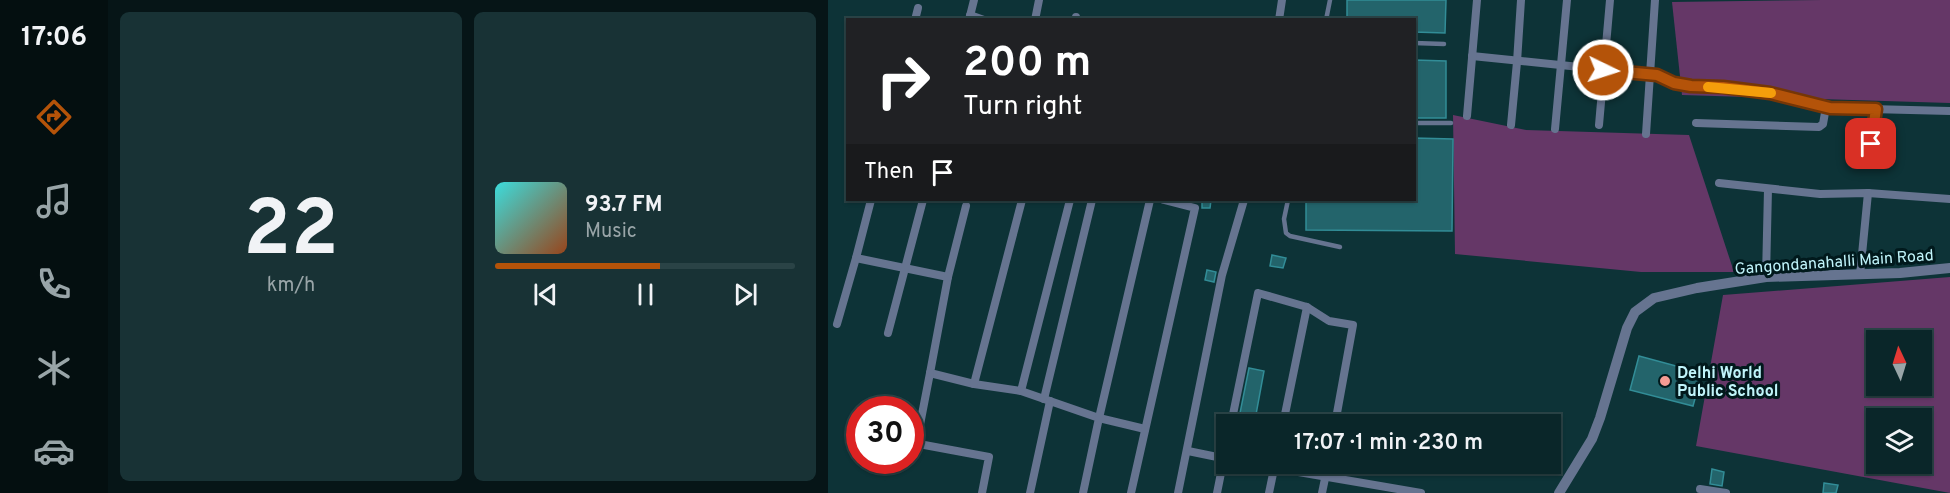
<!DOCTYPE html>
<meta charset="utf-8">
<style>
:root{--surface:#0a2629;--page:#183235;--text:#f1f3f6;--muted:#99a5a8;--line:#2a4346;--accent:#b45309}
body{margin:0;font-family:Overpass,sans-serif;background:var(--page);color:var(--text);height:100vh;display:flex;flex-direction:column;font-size:22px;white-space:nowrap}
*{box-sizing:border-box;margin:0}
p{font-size:20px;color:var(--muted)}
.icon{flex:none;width:33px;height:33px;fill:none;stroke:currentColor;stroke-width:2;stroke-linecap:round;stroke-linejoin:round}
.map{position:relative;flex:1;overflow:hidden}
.drawer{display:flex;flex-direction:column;gap:12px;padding:12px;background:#061517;width:720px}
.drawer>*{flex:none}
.guide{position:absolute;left:18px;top:18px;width:570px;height:183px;border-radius:0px;box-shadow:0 2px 4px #0004,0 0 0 2px var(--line);background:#202124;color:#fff;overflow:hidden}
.needle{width:39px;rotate:356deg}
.fabs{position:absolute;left:1038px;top:330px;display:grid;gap:12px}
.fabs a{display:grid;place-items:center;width:66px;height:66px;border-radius:0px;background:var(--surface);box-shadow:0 2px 4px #0004,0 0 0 2px var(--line);font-size:30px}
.speed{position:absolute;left:18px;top:396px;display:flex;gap:12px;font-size:30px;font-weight:700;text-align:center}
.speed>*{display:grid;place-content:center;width:78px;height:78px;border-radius:50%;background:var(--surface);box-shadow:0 2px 4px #0004,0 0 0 2px var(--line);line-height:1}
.speed .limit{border:9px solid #d22;background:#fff;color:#111}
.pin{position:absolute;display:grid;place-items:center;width:51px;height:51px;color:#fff;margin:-26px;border-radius:12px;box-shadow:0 3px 9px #0006}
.me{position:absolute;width:66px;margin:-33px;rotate:94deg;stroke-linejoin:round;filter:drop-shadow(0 0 4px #0008)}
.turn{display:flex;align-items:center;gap:21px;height:126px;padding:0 18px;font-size:27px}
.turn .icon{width:78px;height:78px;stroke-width:2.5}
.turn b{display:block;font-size:42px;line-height:51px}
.then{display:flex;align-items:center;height:57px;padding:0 18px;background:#0003;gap:12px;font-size:22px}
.drawer .widget{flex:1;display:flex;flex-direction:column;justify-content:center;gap:9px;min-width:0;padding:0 21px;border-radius:9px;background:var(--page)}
.drawer .dial{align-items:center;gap:0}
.dial b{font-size:78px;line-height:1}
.song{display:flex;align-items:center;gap:18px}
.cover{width:72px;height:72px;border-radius:9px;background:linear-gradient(135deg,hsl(180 70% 55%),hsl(20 70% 35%))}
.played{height:6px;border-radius:3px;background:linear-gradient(90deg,var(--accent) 55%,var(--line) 55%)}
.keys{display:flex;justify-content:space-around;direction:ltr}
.drawer .tiles{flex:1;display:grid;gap:12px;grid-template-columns:repeat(2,1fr)}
.trip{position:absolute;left:388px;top:414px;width:345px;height:60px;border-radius:0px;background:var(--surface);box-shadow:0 2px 4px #0004,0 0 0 2px var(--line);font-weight:600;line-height:60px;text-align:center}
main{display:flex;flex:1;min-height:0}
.dock{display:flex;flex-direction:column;width:108px;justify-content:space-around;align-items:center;background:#040f10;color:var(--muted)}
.dock .icon{width:42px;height:42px}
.dock .on{color:var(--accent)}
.dock b{font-size:27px;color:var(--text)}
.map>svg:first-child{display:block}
.green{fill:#653767;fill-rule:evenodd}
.building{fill:#23646b;stroke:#328d97;stroke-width:1.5}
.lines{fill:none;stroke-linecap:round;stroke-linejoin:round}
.service{stroke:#667490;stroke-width:4.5}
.minor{stroke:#667490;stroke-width:8}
.tertiary{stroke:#667490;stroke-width:10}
.route-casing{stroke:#753606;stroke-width:15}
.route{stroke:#b45309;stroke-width:10}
.slow{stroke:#f59e0b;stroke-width:10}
.poi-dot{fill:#f59c94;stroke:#01191c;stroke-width:2}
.labels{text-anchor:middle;stroke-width:6;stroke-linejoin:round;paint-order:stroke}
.street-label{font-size:16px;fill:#c0f4fa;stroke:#01191c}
.poi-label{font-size:16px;font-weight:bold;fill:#c0f4fa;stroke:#01191c;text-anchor:start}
</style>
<main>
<nav class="dock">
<b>17:06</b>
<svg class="icon on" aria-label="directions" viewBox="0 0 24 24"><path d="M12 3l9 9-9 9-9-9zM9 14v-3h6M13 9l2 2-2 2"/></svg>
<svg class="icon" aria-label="music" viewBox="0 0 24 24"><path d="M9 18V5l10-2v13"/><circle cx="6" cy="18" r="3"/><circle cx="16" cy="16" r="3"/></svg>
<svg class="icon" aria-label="phone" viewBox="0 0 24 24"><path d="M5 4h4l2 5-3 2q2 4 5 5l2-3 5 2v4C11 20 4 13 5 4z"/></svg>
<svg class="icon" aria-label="climate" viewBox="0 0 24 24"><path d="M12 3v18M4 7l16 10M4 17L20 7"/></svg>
<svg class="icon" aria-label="car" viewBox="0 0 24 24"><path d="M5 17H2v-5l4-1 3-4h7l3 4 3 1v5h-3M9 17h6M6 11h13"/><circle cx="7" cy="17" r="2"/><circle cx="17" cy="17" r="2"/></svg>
</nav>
<section class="drawer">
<div class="tiles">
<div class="widget dial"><b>22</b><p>km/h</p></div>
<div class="widget">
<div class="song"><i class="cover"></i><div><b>93.7 FM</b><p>Music</p></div></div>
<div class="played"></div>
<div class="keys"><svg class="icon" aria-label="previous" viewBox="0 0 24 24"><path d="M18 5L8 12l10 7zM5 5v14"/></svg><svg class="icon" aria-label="pause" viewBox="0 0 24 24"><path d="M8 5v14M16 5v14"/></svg><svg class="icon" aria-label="next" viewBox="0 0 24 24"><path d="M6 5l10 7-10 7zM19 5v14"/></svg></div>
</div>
</div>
</section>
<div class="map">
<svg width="1122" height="493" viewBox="0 0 1122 493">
<rect width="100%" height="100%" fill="#0d3337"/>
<g class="green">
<path d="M 995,0 L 1122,0 L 1122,103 L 854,95 L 844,2 Z"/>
<path d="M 625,115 L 698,130 L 861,135 L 906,272 L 813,272 L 627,254 Z"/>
<path d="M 1122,277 L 1122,493 L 868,446 L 895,295 ZM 1048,340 L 1094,340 L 1094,386 L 1048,386 ZM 1048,418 L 1094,418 L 1094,464 L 1048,464 Z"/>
</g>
<g class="building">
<path d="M 519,0 L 618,0 L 617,33 L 586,32 L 586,20 L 519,20 Z"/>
<path d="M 586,60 L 618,61 L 618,118 L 586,118 Z"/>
<path d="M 586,138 L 625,139 L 624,231 L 478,230 L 478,200 L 586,200 Z"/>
<path d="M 374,200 L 383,200 L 382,208 L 374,208 Z"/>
<path d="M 444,255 L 458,258 L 455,268 L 442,266 Z"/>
<path d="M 379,270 L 388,272 L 386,282 L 377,280 Z"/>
<path d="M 811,356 L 874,373 L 865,406 L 802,390 Z"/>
<path d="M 421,368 L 436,371 L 427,420 L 411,418 Z"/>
<path d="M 884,469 L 896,472 L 894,486 L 882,484 Z"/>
<path d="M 996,483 L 1010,485 L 1008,493 L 995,493 Z"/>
</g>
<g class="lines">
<g class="service">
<path d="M 498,20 L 502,0"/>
<path d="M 586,43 L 616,44"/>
<path d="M 586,123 L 623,123"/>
<path d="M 460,200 L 456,219 L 458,233 L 462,236 L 512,247"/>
</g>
<g class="minor">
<path d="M 142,15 L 156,20"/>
<path d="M 87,20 L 90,8"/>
<path d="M 141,20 L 146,0"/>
<path d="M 207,20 L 211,0"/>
<path d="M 248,20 L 248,17"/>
<path d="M 451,20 L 454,0"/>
<path d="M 644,56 L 829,75 L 846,83 L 943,93 L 1002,108 L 1122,111"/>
<path d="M 639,116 L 649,0"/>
<path d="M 868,123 L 991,127 L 995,124 L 998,107"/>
<path d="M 683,125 L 689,62 L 693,0"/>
<path d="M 771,125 L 782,0"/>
<path d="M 727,129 L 739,0"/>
<path d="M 818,134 L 827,0"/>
<path d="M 1041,162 L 1048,109"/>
<path d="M 891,183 L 992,194 L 1040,193 L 1122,199"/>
<path d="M 138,206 L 120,277 L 102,373 L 146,384 L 193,391 L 242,200"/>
<path d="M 28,258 L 120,277"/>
<path d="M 1032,275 L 1040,193"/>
<path d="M 938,277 L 940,189"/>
<path d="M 479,307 L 501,321 L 525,325 L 507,424"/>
<path d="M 9,324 L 28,258 L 43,200"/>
<path d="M 60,333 L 95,200"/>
<path d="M 102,373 L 90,435 L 91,444 L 161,457 L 154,493"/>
<path d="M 146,384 L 194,200"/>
<path d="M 193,391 L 271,418 L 255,493"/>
<path d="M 216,399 L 264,200"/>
<path d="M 403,424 L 430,293 L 479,307 L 455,424"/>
<path d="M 317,429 L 271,418 L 322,200"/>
<path d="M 360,451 L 399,459"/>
<path d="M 424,464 L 593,493"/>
<path d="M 872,489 L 898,493"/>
<path d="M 202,493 L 222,401"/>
<path d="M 303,493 L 367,208 L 336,200"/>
<path d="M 350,493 L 394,275 L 416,200"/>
<path d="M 389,493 L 399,443"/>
<path d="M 441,493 L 447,464"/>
<path d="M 494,493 L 500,464"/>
</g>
<path class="tertiary" d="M 731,493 L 764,439 L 772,418 L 799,328 L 807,312 L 826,298 L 869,288 L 938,277 L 1072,273 L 1122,268"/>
</g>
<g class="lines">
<g class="route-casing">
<path id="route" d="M 775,70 L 829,75 L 846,83 L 863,86 L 895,87 L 942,93 L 1002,108 L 1048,109 L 1043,144"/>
</g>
<use href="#route" class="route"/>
<path class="slow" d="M 880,87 L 943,93"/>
</g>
<circle class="poi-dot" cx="837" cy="381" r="6"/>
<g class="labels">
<g class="street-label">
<text transform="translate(1006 261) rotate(-4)" y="6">Gangondanahalli Main Road</text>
</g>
<g class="poi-label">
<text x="849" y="378">Delhi World<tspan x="849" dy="18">Public School</tspan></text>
</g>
</g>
</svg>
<div class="fabs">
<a><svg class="needle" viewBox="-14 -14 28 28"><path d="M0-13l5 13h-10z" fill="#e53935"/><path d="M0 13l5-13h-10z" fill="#99a5a8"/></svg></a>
<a><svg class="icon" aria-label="layers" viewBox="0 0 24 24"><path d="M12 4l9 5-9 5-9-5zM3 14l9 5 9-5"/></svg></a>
</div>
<div class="speed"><div class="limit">30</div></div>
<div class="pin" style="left:1043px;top:144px;background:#d93025"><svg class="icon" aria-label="arrive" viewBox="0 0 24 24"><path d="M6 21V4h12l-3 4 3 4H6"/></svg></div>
<svg class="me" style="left:775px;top:70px" viewBox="-20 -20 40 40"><circle r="17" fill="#b45309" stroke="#fff" stroke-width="3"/><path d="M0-11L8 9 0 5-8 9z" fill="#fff"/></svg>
<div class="trip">17:07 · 1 min · 230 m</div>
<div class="guide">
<div class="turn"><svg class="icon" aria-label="right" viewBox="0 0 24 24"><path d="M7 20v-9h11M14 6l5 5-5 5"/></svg><div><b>200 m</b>Turn right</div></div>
<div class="then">Then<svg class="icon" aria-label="arrive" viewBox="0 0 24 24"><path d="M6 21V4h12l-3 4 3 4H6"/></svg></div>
</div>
</div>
</main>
